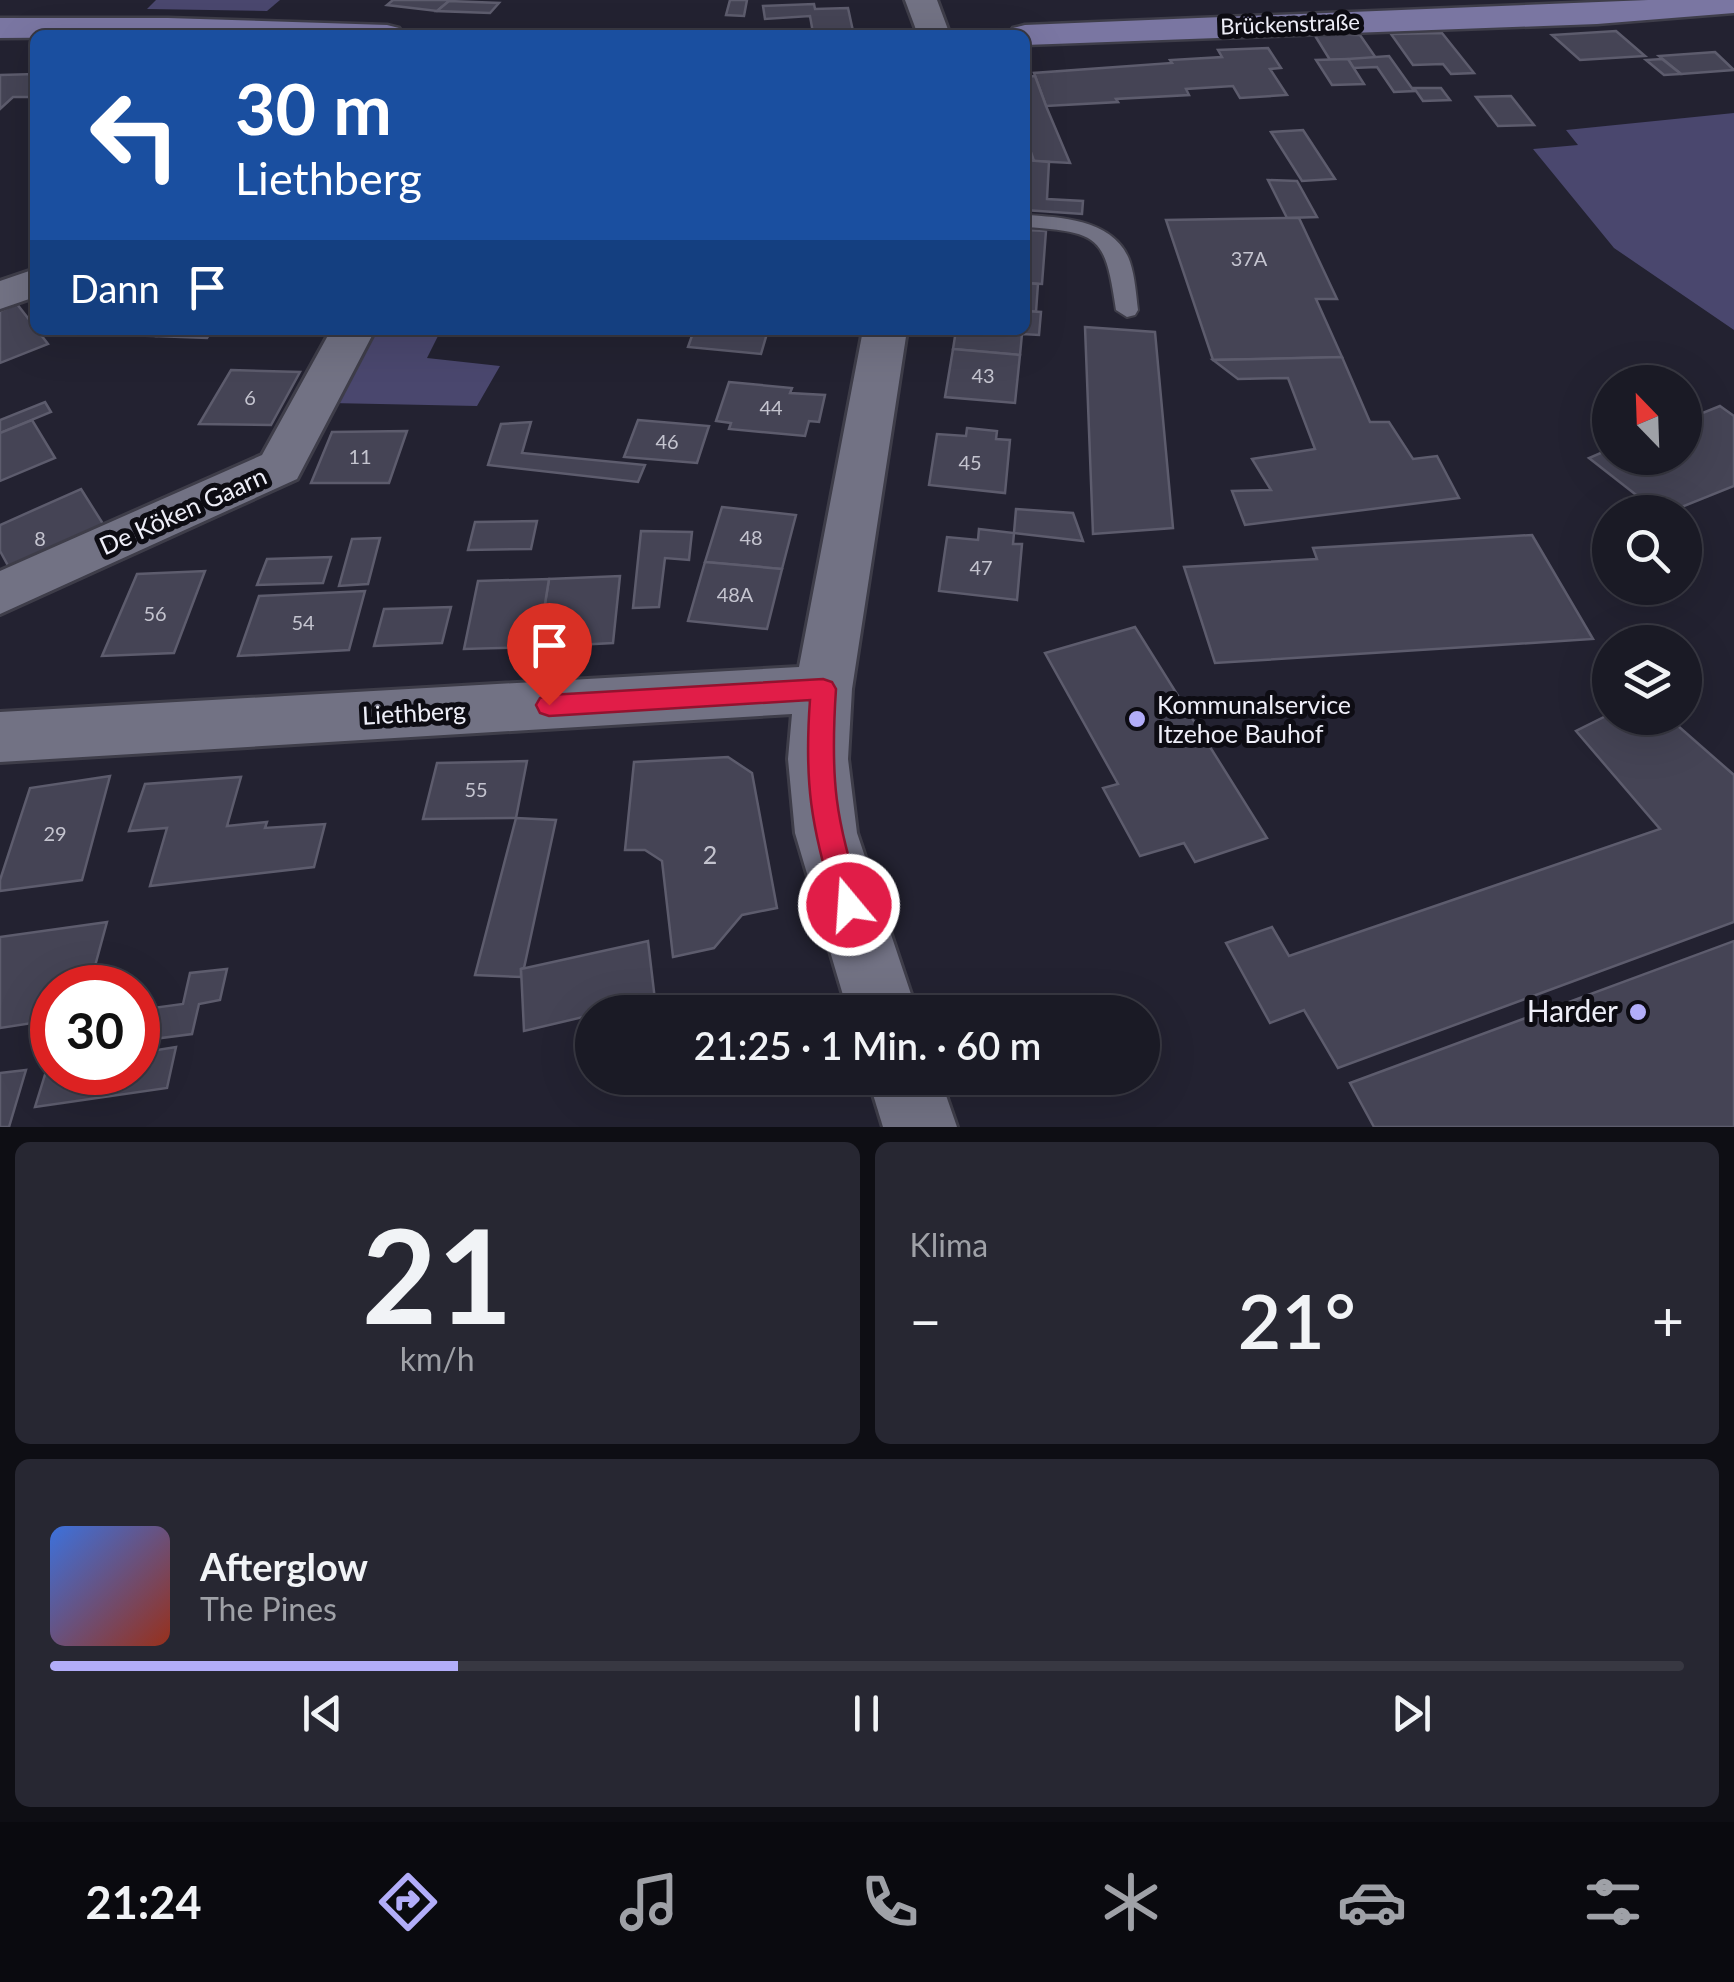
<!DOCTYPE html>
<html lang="de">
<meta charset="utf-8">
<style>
:root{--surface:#1a1a25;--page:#272732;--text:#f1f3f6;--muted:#9fa1a7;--line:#383842;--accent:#b2adf9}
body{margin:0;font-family:Lato,sans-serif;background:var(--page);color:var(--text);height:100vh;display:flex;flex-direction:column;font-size:38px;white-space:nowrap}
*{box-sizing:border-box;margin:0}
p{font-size:32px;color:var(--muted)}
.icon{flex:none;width:55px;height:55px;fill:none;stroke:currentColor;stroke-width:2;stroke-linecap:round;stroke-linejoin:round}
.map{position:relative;height:1127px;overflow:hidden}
.sheet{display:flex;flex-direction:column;gap:15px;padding:15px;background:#0e0e14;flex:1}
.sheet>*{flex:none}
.banner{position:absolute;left:30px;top:30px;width:1000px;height:305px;border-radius:15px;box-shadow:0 10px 40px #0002,0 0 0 2px var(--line);background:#1a4fa0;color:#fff;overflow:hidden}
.needle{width:65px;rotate:337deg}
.tools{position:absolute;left:1592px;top:365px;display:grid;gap:20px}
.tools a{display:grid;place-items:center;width:110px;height:110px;border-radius:50%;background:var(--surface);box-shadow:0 10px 40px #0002,0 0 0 2px var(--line);font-size:50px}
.speed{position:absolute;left:30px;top:965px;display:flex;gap:20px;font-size:50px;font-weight:700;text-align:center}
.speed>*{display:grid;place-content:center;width:130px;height:130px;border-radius:50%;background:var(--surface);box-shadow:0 10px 40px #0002,0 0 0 2px var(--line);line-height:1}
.speed .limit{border:15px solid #d22;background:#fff;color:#111}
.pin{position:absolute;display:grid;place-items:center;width:85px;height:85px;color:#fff;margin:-102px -42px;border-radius:50% 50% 50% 0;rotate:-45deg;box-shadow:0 0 10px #0007}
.pin .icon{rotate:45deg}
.me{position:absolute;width:110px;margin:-55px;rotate:342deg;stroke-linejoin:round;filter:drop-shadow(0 0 8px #0008)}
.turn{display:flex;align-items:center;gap:35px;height:210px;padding:0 40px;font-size:45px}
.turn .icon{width:130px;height:130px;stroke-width:2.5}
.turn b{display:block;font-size:70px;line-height:85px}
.then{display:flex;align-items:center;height:95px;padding:0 40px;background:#0003;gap:20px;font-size:38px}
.big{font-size:75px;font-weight:600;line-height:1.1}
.sheet .card{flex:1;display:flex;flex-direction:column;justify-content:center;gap:15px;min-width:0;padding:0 35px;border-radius:15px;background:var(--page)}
.sheet .dial{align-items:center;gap:0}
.dial b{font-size:130px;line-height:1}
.song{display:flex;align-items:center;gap:30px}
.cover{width:120px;height:120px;border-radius:15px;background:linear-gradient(135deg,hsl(220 70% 55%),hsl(10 70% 35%))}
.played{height:10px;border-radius:5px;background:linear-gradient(90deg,var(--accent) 25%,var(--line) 25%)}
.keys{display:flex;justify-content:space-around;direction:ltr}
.heat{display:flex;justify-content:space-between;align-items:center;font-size:55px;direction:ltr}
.sheet .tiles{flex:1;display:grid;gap:15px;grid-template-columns:1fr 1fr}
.card:last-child{grid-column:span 2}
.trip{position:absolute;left:575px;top:995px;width:585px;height:100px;border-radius:50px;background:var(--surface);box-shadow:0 10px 40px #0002,0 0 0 2px var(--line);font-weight:600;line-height:100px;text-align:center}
.menu{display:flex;height:160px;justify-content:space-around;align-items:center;background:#0a0a0f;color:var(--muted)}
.menu .icon{width:70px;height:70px}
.menu .on{color:var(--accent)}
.menu b{font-size:45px;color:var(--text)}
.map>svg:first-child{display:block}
.green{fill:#4a476e}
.building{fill:#454455;stroke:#5d5c6d;stroke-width:2.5}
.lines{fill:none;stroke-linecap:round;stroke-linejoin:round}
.lane-casing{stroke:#3e3d49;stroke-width:4}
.street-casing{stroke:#3e3d49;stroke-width:6}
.secondary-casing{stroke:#3e3d49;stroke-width:5}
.lane{fill:#727284;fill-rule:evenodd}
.street{fill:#727284;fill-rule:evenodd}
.secondary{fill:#7a76a2;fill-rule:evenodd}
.route{fill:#e11d48;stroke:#92132f;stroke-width:2.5}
.poi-dot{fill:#b2adf9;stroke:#0d0c13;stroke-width:4}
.labels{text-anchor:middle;stroke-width:10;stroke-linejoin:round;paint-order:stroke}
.number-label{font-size:20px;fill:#c4c4cf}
.far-street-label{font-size:22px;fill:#eeeef8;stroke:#0d0c13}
.street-label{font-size:25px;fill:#eeeef8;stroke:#0d0c13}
.poi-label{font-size:25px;fill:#eeeef8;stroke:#0d0c13;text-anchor:start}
.near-number-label{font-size:25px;fill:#c4c4cf}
.near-poi-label{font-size:30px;fill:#eeeef8;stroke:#0d0c13;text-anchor:end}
</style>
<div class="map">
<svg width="1734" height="1127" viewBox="0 0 1734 1127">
<rect width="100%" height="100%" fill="#232231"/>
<g class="green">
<path d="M 156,0 L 280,0 L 267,11 L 147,9 Z"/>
<path d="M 1734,113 L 1734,330 L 1614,248 L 1533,149 L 1578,145 L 1566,130 Z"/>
<path d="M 369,330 L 441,330 L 427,358 L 500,366 L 477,406 L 330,403 Z"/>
</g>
<g class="building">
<path d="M 393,0 L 450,0 L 437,11 L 387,5 Z"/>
<path d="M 730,0 L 747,0 L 744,16 L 726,15 Z"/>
<path d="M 449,1 L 499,3 L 490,13 L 437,11 Z"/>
<path d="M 814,4 L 815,9 L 848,8 L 853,31 L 813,33 L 810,16 L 765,19 L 763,6 Z"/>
<path d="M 1616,31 L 1645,56 L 1580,60 L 1552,35 Z"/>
<path d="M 1442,33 L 1474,73 L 1451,74 L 1443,64 L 1413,65 L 1391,34 Z"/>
<path d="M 1314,34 L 1360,35 L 1376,58 L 1330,60 Z"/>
<path d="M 1268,48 L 1281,68 L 1270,69 L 1287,95 L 1240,98 L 1233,86 L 1186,89 L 1189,95 L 1116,99 L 1118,102 L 1046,106 L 1034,73 L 1172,63 L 1170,60 L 1222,57 L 1218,50 Z"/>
<path d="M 1715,52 L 1734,70 L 1681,74 L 1659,56 Z"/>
<path d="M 1389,56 L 1414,91 L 1394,92 L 1377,67 L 1353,68 L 1348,59 Z"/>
<path d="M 1348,59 L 1364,84 L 1332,85 L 1316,60 Z"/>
<path d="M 1662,59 L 1681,74 L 1664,75 L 1646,60 Z"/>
<path d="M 35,74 L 35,97 L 13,97 L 0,109 L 0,75 Z"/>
<path d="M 1035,76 L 1046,106 L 1070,163 L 1034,161 L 1025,135 L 1025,77 Z"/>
<path d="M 1414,88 L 1441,88 L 1450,100 L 1423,101 Z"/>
<path d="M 1511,96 L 1534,125 L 1498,126 L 1476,97 Z"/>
<path d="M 1303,130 L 1335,179 L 1302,181 L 1271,132 Z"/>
<path d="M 1025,160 L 1049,162 L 1047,199 L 1083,201 L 1082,214 L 1025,210 Z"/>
<path d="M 1268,180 L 1297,181 L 1317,217 L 1287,218 Z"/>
<path d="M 1287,218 L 1299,218 L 1337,299 L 1316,299 L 1342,357 L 1213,360 L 1166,220 Z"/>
<path d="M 1025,230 L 1046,231 L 1042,284 L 1025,283 Z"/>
<path d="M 1025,283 L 1038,284 L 1036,312 L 1025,311 Z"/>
<path d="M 17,304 L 48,344 L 0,363 L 0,311 Z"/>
<path d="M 1025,311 L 1041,312 L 1039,335 L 1022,334 L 1020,355 L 953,349 L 956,330 L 1025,330 Z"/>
<path d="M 1085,327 L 1155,332 L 1173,528 L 1093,534 Z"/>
<path d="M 111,330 L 162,330 L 157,336 L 107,335 Z"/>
<path d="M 162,330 L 212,330 L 207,338 L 157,336 Z"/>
<path d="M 694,330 L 768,330 L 761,354 L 688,347 Z"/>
<path d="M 953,349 L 1020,355 L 1015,403 L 945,397 Z"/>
<path d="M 1342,357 L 1370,422 L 1389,422 L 1413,459 L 1437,456 L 1459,498 L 1245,525 L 1232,491 L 1271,490 L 1252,459 L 1315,449 L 1288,378 L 1238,379 L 1213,360 Z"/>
<path d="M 231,370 L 300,372 L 271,425 L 199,424 Z"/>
<path d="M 729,382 L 792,388 L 790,393 L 825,395 L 819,422 L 809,421 L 805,436 L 729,429 L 731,423 L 716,421 Z"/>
<path d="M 45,402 L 51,412 L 0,433 L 0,420 Z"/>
<path d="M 1720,406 L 1734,416 L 1734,486 L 1669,512 L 1658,512 L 1589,458 L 1610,449 L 1610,458 L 1685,458 L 1685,420 Z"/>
<path d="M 32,420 L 55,458 L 0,481 L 0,433 Z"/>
<path d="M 638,420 L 709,426 L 697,463 L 624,457 Z"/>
<path d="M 531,422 L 522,453 L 645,465 L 638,482 L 488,465 L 501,424 Z"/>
<path d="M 967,428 L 997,431 L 996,439 L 1010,440 L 1005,493 L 929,485 L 937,434 L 966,436 Z"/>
<path d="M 407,431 L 389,483 L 311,483 L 332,432 Z"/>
<path d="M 81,489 L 105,527 L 11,571 L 0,551 L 0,525 Z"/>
<path d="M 722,507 L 796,515 L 782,569 L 705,562 Z"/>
<path d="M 1016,509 L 1073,513 L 1083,541 L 1014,533 Z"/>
<path d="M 537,521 L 531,549 L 468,550 L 475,522 Z"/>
<path d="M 979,529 L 1014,533 L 1013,544 L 1022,544 L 1017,600 L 939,591 L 947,537 L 978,540 Z"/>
<path d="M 641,531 L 692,532 L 689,560 L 665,558 L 659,607 L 633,608 Z"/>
<path d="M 1532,535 L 1593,639 L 1215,663 L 1184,567 L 1317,559 L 1313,548 Z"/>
<path d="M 380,538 L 368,584 L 339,586 L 352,539 Z"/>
<path d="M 331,557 L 323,583 L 257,585 L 267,559 Z"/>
<path d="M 705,562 L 782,569 L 767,629 L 688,621 Z"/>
<path d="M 205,571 L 174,653 L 102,656 L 137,574 Z"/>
<path d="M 620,576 L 613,643 L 538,647 L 549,579 Z"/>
<path d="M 549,579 L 538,647 L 464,649 L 478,581 Z"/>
<path d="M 365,591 L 349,650 L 238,656 L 259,596 Z"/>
<path d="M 451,607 L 442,643 L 374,646 L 384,609 Z"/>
<path d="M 1135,627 L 1267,838 L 1195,862 L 1184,843 L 1140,856 L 1103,788 L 1118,784 L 1045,653 Z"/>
<path d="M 1610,714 L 1610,718 L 1669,718 L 1734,775 L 1734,922 L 1338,1068 L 1304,1010 L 1270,1023 L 1226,943 L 1272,927 L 1289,956 L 1660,829 L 1576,731 Z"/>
<path d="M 728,757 L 752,773 L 777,908 L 742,915 L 714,948 L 673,957 L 662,861 L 645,850 L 625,850 L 634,762 Z"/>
<path d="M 527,761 L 516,818 L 423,819 L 437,763 Z"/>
<path d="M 110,776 L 82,880 L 0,891 L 0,880 L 30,788 Z"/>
<path d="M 241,777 L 227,826 L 267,822 L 265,828 L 325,824 L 314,867 L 150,886 L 167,828 L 129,831 L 145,784 Z"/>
<path d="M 516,818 L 556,820 L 524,968 L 521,969 L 521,977 L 475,975 Z"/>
<path d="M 107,922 L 89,988 L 52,988 L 52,1020 L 0,1028 L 0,937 Z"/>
<path d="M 648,941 L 655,1000 L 524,1031 L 521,969 Z"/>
<path d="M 1734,941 L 1734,1127 L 1374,1127 L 1350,1083 Z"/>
<path d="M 227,969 L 220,1000 L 199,1004 L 192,1034 L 138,1041 L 138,1010 L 183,1004 L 190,973 Z"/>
<path d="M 176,1047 L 167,1088 L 35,1107 L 48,1065 L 52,1064 L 52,1072 L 138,1072 L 138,1053 Z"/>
<path d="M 26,1070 L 9,1127 L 0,1127 L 0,1073 Z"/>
</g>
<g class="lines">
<g class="lane-casing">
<path id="lane" d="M 1025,215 C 1062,217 1116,220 1130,262 C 1135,277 1136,294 1138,310 L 1135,315 L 1127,317 L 1116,310 C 1105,237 1101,232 1025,227 Z"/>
</g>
<g class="street-casing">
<g id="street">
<path d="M 905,0 L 937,0 L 950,35 L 918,35 Z"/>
<path d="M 35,269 L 35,297 L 0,309 L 0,281 Z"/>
<path d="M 331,330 L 375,330 L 297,479 L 0,614 L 0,571 L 262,455 Z"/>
<path d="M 863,330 L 907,330 L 852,689 L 848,759 L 857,833 L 917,1012 L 848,1012 L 795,833 L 788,759 L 792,714 L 0,762 L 0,712 L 799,667 Z"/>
<path d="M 868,1078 L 940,1078 L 957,1127 L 883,1127 Z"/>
</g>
</g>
<g class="secondary-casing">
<g id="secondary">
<path d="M 1648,0 L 1734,0 L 1734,13 L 1597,24 L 1025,45 L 1025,35 L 1008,35 L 1013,28 L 1025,25 Z"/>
<path d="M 0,18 L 168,18 L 387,25 L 399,28 L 404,35 L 0,38 Z"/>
</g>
</g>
<use href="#lane" class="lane"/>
<use href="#street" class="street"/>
<use href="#secondary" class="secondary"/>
</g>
<path class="route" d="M 823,679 L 832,682 L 836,689 C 830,779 835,820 863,905 L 859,914 L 849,918 L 839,914 L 835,905 C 811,827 804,781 810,700 L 549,716 L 540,713 L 536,705 L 540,698 L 549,695 Z"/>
<g class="poi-dot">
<circle cx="1137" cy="719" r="10"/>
<circle cx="1638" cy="1012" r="10"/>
</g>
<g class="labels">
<g class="number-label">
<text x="1249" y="266">37A</text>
<text x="983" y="383">43</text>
<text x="250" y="405">6</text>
<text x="771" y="415">44</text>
<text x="667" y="449">46</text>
<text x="360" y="464">11</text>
<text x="970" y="470">45</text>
<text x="751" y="545">48</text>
<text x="40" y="546">8</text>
<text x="981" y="575">47</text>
<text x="735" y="602">48A</text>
<text x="155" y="621">56</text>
<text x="303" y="630">54</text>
<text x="476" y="797">55</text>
<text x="55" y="841">29</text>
</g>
<g class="far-street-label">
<text transform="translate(1290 24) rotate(-2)" y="8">Brückenstraße</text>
</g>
<g class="street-label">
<text transform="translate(183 511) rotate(-24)" y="9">De Köken Gaarn</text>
<text transform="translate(414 713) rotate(-3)" y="9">Liethberg</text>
</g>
<g class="poi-label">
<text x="1157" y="714">Kommunalservice<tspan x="1157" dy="29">Itzehoe Bauhof</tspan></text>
</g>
<g class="near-number-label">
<text x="710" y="864">2</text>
</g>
<g class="near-poi-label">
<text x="1618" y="1022">Harder</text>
</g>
</g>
</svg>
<div class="tools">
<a><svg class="needle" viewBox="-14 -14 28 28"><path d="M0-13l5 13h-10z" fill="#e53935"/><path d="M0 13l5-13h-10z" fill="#9fa1a7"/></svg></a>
<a><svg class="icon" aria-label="search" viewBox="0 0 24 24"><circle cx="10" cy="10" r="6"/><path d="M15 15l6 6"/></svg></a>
<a><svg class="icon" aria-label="layers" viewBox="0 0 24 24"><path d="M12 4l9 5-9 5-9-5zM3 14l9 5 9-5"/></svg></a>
</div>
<div class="speed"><div class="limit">30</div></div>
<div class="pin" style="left:549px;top:705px;background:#d93025"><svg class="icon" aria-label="arrive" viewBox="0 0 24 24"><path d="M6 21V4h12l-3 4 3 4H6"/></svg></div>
<svg class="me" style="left:849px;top:905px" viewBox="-20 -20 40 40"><circle r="17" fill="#e11d48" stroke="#fff" stroke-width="3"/><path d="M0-11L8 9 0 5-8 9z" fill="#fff"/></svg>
<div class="trip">21:25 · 1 Min. · 60 m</div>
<div class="banner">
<div class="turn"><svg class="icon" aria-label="left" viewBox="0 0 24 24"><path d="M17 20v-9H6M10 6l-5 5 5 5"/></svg><div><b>30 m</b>Liethberg</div></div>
<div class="then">Dann<svg class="icon" aria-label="arrive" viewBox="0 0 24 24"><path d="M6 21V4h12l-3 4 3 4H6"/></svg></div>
</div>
</div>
<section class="sheet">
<div class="tiles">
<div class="card dial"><b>21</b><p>km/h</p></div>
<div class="card"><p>Klima</p>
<div class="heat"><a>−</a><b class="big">21°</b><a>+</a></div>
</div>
<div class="card">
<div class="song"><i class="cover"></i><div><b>Afterglow</b><p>The Pines</p></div></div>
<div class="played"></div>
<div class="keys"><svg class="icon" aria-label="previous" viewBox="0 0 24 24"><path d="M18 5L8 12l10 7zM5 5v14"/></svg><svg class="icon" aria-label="pause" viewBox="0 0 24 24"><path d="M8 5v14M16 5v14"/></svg><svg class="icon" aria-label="next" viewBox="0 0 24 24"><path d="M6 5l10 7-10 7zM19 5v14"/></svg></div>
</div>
</div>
</section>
<nav class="menu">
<b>21:24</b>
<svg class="icon on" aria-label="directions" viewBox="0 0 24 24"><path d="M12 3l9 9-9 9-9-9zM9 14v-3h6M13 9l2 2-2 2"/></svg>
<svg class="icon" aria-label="music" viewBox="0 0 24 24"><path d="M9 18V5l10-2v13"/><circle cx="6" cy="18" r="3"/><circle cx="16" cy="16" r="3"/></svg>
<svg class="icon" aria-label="phone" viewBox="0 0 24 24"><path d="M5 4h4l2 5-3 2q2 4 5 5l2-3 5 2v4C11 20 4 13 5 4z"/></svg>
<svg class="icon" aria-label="climate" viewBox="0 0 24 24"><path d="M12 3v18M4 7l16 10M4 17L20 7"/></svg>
<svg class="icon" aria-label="car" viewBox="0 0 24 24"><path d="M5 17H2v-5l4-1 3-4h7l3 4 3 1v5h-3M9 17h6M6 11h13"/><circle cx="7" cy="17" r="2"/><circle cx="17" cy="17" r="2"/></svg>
<svg class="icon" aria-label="filters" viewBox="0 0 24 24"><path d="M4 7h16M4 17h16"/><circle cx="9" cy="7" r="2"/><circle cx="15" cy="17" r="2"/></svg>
</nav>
